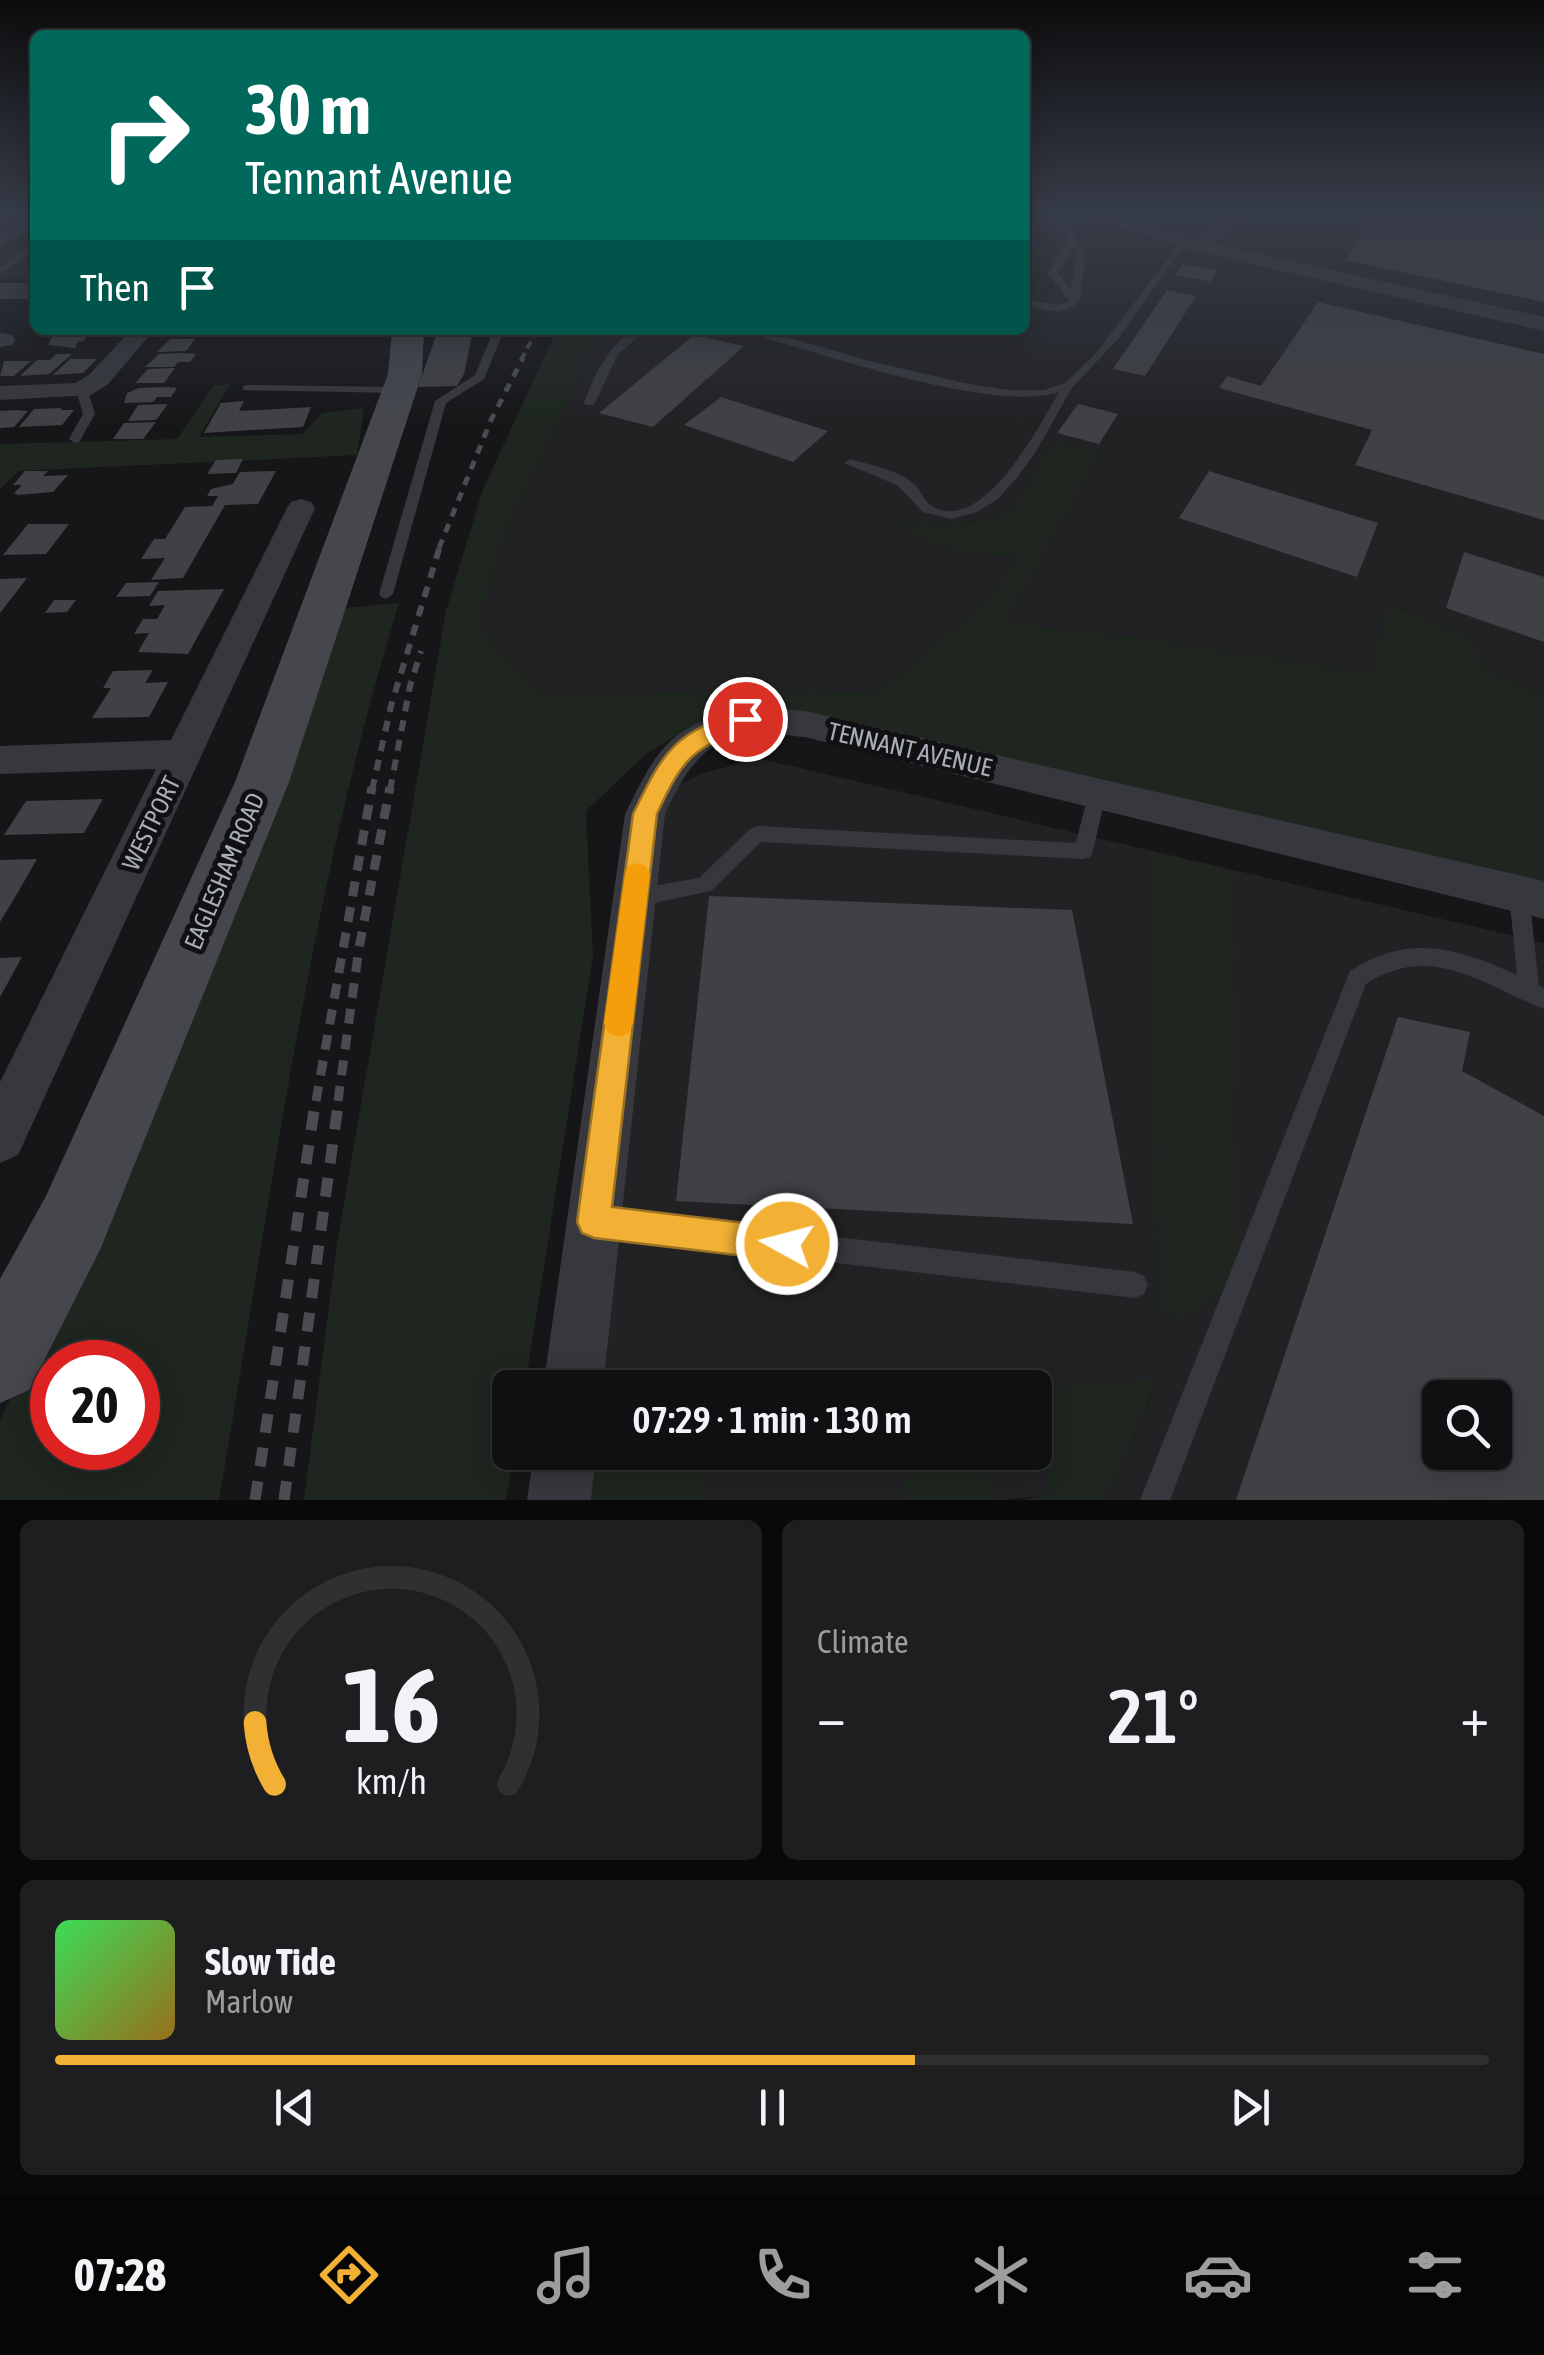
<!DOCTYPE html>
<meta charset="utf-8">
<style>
:root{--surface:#101012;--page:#1e1e20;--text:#f1f3f6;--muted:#9c9d9f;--line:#303032;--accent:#f2b134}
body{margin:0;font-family:"Asap Condensed",sans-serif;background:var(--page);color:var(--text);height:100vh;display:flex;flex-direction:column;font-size:38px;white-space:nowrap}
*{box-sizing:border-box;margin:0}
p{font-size:32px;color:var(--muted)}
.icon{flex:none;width:55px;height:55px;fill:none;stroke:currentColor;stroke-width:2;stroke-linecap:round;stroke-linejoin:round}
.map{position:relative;height:1500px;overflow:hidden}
.details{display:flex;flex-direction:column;gap:20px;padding:20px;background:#09090a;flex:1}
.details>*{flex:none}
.banner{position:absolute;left:30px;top:30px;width:1000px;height:305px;border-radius:15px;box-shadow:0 5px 25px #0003,0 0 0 2px var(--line);background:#00695c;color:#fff;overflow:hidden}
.tools{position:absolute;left:1422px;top:1380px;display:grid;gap:20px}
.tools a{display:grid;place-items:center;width:90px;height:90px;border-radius:15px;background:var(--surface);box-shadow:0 5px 25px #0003,0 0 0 2px var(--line);font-size:50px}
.speed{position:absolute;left:30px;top:1340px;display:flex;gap:20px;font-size:50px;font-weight:700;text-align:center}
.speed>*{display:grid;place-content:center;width:130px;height:130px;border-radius:50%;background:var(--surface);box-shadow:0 5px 25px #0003,0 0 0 2px var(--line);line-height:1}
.speed .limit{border:15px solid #d22;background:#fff;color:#111}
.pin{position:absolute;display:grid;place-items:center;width:85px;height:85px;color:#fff;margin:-42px;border:5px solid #fff;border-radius:50%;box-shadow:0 2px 10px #0007}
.me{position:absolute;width:110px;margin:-55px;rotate:277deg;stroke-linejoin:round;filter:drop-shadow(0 0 8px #0008)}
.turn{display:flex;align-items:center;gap:35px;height:210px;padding:0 50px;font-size:45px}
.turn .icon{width:130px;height:130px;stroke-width:2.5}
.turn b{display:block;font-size:70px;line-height:85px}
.then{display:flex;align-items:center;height:95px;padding:0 50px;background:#0003;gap:20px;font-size:38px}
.big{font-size:75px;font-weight:600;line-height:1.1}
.details .card{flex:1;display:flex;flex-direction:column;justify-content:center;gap:15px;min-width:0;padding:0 35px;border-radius:15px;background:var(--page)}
.details .dial{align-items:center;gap:0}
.dial svg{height:260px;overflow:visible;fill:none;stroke:var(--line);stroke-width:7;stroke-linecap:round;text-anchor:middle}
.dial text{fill:var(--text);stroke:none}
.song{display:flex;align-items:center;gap:30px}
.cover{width:120px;height:120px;border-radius:15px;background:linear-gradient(135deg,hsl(130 70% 55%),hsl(40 70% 35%))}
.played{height:10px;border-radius:5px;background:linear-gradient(90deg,var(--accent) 60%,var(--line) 60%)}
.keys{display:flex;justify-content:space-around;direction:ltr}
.heat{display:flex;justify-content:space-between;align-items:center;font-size:55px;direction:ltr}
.details .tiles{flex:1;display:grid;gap:20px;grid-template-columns:1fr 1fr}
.card:last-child{grid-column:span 2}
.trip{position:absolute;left:492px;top:1370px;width:560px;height:100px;border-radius:15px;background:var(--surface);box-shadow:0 5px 25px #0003,0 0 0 2px var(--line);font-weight:600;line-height:100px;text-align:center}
.dock{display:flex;height:160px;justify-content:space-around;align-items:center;background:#060607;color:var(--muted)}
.dock .icon{width:70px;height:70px}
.dock .current{color:var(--accent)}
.dock b{font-size:45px;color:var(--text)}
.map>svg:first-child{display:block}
.built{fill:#222225;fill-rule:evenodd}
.green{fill:#1e261f;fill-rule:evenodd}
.building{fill:#404145;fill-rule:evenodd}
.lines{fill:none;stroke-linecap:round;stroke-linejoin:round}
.service{fill:#37383d;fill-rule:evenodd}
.minor{fill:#37383d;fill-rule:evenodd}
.tertiary{fill:#37383d;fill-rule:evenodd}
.secondary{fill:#45474d;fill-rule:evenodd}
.rail-far4{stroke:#4a4c52;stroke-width:4;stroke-dasharray:8 5;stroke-linecap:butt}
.rail-far3{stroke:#4a4c52;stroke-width:5;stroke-dasharray:9 8;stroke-linecap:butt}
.rail-far2{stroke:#4a4c52;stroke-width:6;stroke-dasharray:11 9;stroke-linecap:butt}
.rail-far1{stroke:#4a4c52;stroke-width:9;stroke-dasharray:15 11;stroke-linecap:butt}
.rail{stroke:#4a4c52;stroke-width:11;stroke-dasharray:19 15;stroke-linecap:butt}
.route{fill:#f2b134;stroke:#9d7322;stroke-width:2.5}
.slow{fill:#f59e0b}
.labels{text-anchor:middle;stroke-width:10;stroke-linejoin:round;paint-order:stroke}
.street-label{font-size:25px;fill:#a8adb8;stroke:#111113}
</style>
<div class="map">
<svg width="1544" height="1500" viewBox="0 0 1544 1500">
<rect width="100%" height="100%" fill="#161618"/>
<g class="built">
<path d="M 0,213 L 35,213 L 35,278 L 0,279 Z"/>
<path d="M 1025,213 L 1544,213 L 1544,696 L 1487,671 L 1467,637 L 1390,604 L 1371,673 L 1142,638 L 1003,623 L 1098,453 L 1054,439 L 1016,507 L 987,521 L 897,524 L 958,553 L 1020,557 L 982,605 L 877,693 L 747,689 L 545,697 L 479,628 L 502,541 L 601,330 L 1025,330 Z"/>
<path d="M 757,758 L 1544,943 L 1544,1500 L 1106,1500 L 1159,1379 L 1049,1495 L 1000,1500 L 973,1453 L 1035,1452 L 1035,1388 L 700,1387 L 699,1365 L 600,1366 L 654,838 L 674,789 L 700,774 ZM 1440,1398 L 1495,1398 L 1495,1452 L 1440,1452 Z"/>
<path d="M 703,1453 L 915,1453 L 898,1500 L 705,1500 Z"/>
</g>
<g class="green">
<path d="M 557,330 L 601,330 L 502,541 L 479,628 L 545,697 L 747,689 L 877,693 L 982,605 L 1020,557 L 958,553 L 894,524 L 987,521 L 1015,507 L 1054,439 L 1099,453 L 1004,623 L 1142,638 L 1371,673 L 1389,604 L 1468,637 L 1487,671 L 1544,696 L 1544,890 L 759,708 L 707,717 L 645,755 L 586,811 L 593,956 L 525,1387 L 510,1388 L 510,1452 L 514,1453 L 506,1500 L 304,1500 L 337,1244 L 446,611 L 483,489 Z"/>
<path d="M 230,384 L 199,437 L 302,434 L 322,413 L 364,408 L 357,455 L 19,471 L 0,489 L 0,444 L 177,439 L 214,385 Z"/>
<path d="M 399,603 C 309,894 271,1201 219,1500 L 0,1500 L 0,1420 L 120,1175 L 343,608 ZM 52,1362 L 138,1362 L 138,1448 L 52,1448 Z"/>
<path d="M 1149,851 L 1235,872 L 1236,1279 L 1182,1320 L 1158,1307 Z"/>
<path d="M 699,1365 L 700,1387 L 598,1388 L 600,1366 Z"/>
<path d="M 1159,1378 L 1106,1500 L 1023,1500 L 1048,1494 L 1042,1389 Z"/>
<path d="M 593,1453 L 703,1453 L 705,1500 L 589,1500 Z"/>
<path d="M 915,1453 L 973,1453 L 1000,1500 L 898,1500 Z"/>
</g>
<g class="building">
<path d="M 1376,213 L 1416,213 L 1464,222 L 1469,213 L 1490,213 L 1544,223 L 1544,302 L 1345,260 Z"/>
<path d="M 1182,264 L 1217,270 L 1211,282 L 1175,275 Z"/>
<path d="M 1167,290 L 1196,296 L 1145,376 L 1113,369 Z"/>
<path d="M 1318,302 L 1544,354 L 1544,520 L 1355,465 L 1372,430 L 1219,388 L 1227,376 L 1261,386 Z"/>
<path d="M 88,330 L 84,341 L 78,342 L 75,348 L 48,345 L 54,333 Z"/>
<path d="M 438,330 L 473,330 L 464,374 L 457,386 L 418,387 Z"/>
<path d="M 694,335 L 744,346 L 653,427 L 599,413 Z"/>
<path d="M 170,339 L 195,339 L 186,351 L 157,352 Z"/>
<path d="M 184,353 L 196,354 L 190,362 L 178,362 L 174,367 L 145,367 L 159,354 Z"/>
<path d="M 56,354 L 72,354 L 49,374 L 20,376 L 37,360 L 50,360 Z"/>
<path d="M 70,359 L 97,359 L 83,373 L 53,375 Z"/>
<path d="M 4,361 L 31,361 L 14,376 L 0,376 Z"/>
<path d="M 175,368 L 164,383 L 135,383 L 148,369 Z"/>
<path d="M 139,388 L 165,387 L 177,388 L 171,397 L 157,397 L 153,402 L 124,403 L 127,393 Z"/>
<path d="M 721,397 L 828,431 L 793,462 L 684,425 Z"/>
<path d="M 244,401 L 239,411 L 311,407 L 303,427 L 204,433 L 221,403 Z"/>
<path d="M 168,404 L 156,420 L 128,421 L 138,405 Z"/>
<path d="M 1078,404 L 1118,414 L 1099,444 L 1057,433 Z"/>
<path d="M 62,408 L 60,410 L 74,410 L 62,425 L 19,427 L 34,409 Z"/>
<path d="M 0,411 L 16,410 L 28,411 L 14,427 L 0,428 Z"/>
<path d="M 156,422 L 143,439 L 113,439 L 124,423 Z"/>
<path d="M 243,459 L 236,473 L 207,474 L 216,460 Z"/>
<path d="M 25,471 L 48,471 L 43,476 L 68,475 L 53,492 L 18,495 L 14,493 L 22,485 L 13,485 Z"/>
<path d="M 276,471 L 258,504 L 225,505 L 183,578 L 151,580 L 165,558 L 141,559 L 154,539 L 165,539 L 185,507 L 212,506 L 218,496 L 207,496 L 211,489 L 233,484 L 240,472 Z"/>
<path d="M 1209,471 L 1378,523 L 1357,577 L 1179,518 Z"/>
<path d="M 28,524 L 69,524 L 46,554 L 3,555 Z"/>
<path d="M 1464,552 L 1544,577 L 1544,642 L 1446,608 Z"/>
<path d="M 27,578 L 0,613 L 0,579 Z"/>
<path d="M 159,582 L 150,596 L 116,597 L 126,583 Z"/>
<path d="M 224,589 L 188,654 L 138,652 L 149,633 L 134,634 L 143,619 L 157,619 L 165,605 L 149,606 L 158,591 Z"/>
<path d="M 54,600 L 76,600 L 67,612 L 45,613 Z"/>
<path d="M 153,670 L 145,683 L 168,682 L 149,717 L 92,718 L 111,688 L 103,688 L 113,671 Z"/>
<path d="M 103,799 L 84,833 L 4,835 L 26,801 Z"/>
<path d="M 37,859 L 17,894 L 0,922 L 0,860 Z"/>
<path d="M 709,896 L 1072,910 L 1133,1224 L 676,1201 Z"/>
<path d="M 22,957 L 0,997 L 0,958 Z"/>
<path d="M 1398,1017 L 1470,1032 L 1462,1071 L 1544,1116 L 1544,1500 L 1236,1500 ZM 1440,1398 L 1495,1398 L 1495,1452 L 1440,1452 Z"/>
</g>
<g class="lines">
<g class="service">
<path d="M 3,213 L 13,213 L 0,222 L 0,215 Z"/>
<path d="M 1039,216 L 1075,229 L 1076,243 L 1086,252 L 1080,301 C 1064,317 1045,310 1025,305 L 1025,299 L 1058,305 L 1069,301 L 1048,273 L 1066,244 L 1067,232 L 1036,221 ZM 1072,249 L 1076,253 L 1071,290 L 1058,273 Z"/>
<path d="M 1183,239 L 1187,242 L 1118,339 L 1072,388 L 1035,453 L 1016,479 L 998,499 L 977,512 L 951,519 L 923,512 L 897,485 L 844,463 L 850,459 C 870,465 900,470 915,485 C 921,491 923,499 929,504 C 980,541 1040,425 1059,392 C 1003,411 864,367 806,350 C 787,344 764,340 747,330 L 763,330 L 869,361 L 964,383 L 1009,390 L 1044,390 L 1065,383 L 1096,353 Z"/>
<path d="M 35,243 L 35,250 L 0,274 L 0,267 Z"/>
<path d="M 494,330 L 504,330 L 484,379 L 446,403 L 393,594 L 386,599 L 381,597 L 379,594 L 435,401 L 475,375 Z"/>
<path d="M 634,330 L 646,330 L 618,354 L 594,405 L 586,405 L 584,403 C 595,374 607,347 634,330 Z"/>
<path d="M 247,385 L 399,387 L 405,390 L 399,393 L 243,390 L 243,386 Z"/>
<path d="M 82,387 L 88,390 L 95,414 L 79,442 L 75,443 L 69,439 L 83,414 L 76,390 Z"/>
<path d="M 1097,787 L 1103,789 L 1106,794 L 1093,851 L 1090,857 L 1083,859 L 761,842 L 711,891 L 635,907 L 628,904 L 625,898 L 628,892 L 635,889 L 699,878 L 750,829 L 757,826 L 1076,843 L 1088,794 L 1091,789 Z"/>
<path d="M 1519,885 L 1526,888 L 1529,894 L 1539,986 L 1544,988 L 1544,1009 C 1483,985 1431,941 1366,984 L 1170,1500 L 1140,1500 L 1350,971 C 1409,933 1457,948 1517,975 L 1509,894 L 1512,888 Z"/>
<path d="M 599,1209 L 1135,1272 L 1144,1276 L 1148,1285 L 1144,1294 L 1135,1298 L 599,1235 L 590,1231 L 586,1222 L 590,1213 Z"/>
</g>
<g class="minor">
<path d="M 35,213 L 35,226 L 0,247 L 0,233 Z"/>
<path d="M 1077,213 L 1106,213 L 1195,239 L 1231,213 L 1252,213 L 1214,244 L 1544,317 L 1544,331 L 1191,250 Z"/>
<path d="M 131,330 L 154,330 L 108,384 L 91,395 L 0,400 L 0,386 L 76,383 L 90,374 Z"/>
<path d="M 0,333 L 12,335 L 15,340 L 12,345 L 0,347 Z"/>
<path d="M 301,499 L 311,502 L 315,508 L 18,1155 L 0,1163 L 0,1082 L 156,769 L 0,774 L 0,746 L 171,740 L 287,508 L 291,502 Z"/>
<path d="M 745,706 L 805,711 L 1544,881 L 1544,919 L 805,737 C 787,736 766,730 748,733 C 704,738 681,778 665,814 L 603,1388 L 543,1388 L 625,814 C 660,744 668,729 745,706 Z"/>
<path d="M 534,1452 L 596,1452 L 591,1500 L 527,1500 Z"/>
</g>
<rect class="tertiary" x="0" y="283" width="35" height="16"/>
<path class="secondary" d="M 392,330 L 424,330 L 422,374 L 289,782 L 100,1250 L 29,1390 L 0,1403 L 0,1279 L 46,1196 L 235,782 L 388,374 Z"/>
<path class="rail-far4" d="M 521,360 L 537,330"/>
<path class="rail-far3" d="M 439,548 L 491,420 L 523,358"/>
<g class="rail-far2">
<path d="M 372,790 L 391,706 L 440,546"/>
<path d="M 390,790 L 410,686 L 421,651"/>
</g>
<g class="rail-far1">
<path d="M 316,1101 L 372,787"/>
<path d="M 338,1101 L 359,948 L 390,787"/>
</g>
<g class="rail">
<path d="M 255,1500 L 316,1098"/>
<path d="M 284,1500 L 339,1098"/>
</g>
</g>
<linearGradient id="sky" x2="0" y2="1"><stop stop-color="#0c0c0d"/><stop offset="0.5" stop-color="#363c48"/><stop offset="1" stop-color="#363c48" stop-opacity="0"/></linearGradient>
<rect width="1544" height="423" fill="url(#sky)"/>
<path class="route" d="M 745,711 L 756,719 L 753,724 C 693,749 684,755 657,814 L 612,1207 L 787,1228 L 799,1233 L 804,1244 L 799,1256 L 787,1261 L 594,1238 L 582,1233 L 577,1222 L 633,814 C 664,750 674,732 745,711 Z"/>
<path class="slow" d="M 637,863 L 646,866 L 650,874 L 633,1023 L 629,1033 L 619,1037 L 608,1033 L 604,1023 L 625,874 L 628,866 Z"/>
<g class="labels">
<g class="street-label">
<text transform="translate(910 749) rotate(13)" y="9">TENNANT AVENUE</text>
<text transform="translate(151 823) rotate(-64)" y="9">WESTPORT</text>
<text transform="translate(224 871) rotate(-67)" y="9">EAGLESHAM ROAD</text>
</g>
</g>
</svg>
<div class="tools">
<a><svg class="icon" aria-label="search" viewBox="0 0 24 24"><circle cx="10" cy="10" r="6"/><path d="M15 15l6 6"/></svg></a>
</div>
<div class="speed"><div class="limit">20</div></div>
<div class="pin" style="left:745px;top:719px;background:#d93025"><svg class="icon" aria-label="arrive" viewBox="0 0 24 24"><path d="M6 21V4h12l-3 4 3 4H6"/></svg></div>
<svg class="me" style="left:787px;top:1244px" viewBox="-20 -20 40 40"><circle r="17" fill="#f2b134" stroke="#fff" stroke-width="3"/><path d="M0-11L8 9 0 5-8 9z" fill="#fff"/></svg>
<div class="trip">07:29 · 1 min · 130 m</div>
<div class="banner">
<div class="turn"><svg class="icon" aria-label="right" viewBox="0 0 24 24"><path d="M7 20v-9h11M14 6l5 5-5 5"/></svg><div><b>30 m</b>Tennant Avenue</div></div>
<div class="then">Then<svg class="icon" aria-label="arrive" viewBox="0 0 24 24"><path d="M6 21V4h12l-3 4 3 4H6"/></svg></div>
</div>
</div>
<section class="details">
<div class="tiles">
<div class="card dial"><svg viewBox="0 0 100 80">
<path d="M14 69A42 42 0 1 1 86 69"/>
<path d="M14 69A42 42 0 0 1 8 50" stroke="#f2b134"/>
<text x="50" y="56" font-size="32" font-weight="700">16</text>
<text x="50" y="72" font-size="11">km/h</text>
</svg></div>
<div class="card"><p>Climate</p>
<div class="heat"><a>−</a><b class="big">21°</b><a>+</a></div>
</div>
<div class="card">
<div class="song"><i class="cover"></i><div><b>Slow Tide</b><p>Marlow</p></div></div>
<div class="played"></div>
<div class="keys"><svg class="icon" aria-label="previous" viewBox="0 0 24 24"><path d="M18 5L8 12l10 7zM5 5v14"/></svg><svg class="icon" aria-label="pause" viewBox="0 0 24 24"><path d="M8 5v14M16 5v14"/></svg><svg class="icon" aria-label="next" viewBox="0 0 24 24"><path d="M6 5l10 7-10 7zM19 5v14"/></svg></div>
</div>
</div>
</section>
<nav class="dock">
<b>07:28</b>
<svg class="icon current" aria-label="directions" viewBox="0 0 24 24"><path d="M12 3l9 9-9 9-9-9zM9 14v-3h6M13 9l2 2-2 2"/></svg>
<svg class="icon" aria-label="music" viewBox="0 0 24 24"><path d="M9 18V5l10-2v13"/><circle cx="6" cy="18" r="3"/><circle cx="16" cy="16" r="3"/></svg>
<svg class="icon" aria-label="phone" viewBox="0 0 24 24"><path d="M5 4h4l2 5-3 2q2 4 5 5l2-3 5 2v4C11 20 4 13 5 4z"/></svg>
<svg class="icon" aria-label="climate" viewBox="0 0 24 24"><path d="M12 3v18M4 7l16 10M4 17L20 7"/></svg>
<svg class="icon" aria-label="car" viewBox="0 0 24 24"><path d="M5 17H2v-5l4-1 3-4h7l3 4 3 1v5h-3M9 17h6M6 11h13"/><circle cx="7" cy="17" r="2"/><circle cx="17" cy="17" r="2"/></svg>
<svg class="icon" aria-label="filters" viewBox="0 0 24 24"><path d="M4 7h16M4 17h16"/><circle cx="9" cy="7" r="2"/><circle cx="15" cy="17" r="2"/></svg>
</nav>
